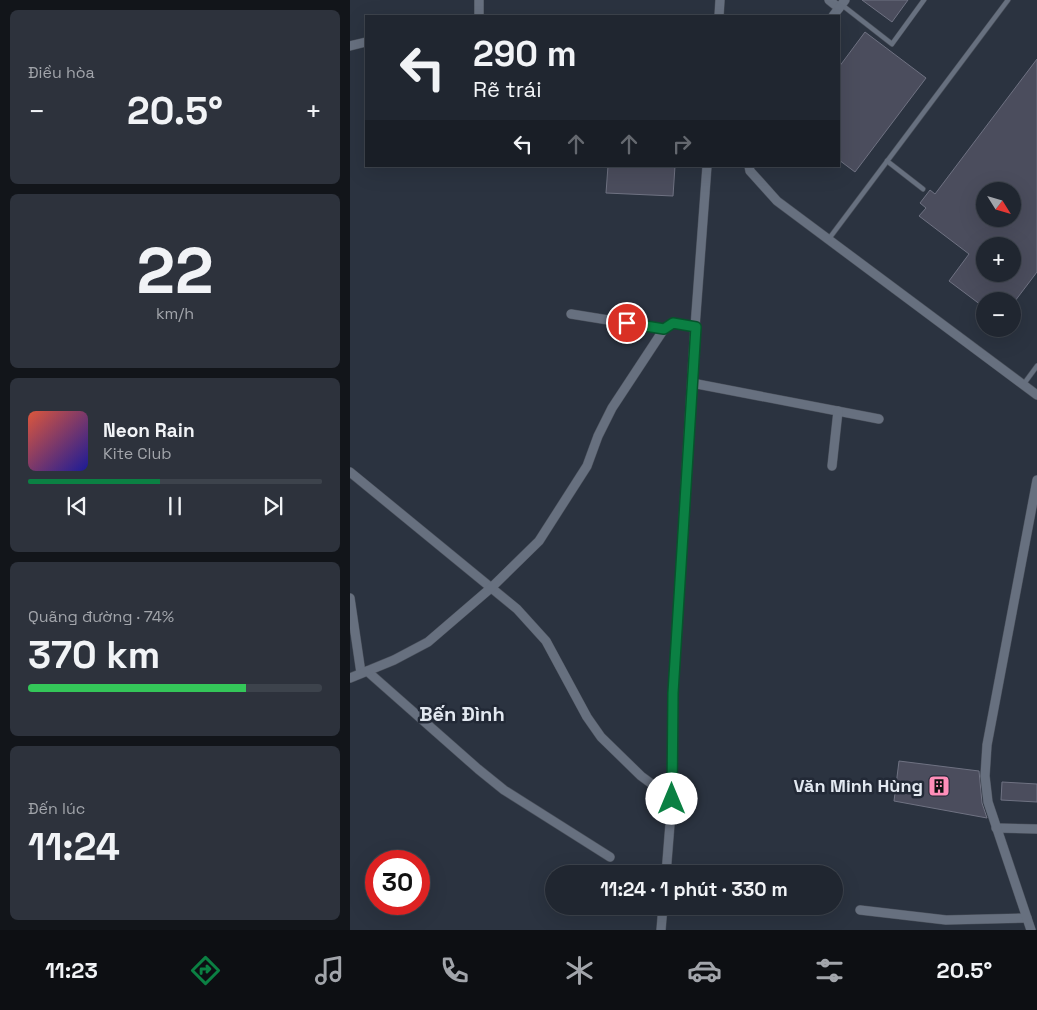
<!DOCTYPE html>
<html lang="vi">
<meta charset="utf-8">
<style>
:root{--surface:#202630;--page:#2d323c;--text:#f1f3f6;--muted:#a2a5ab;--line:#3d434c;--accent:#0b8043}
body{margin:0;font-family:"Space Grotesk",sans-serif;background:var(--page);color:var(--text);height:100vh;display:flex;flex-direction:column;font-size:19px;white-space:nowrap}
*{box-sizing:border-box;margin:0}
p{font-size:16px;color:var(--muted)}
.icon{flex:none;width:28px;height:28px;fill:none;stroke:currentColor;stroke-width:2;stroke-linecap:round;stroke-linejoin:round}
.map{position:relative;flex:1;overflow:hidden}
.sheet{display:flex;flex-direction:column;gap:10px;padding:10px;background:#12151a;width:350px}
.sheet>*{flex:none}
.top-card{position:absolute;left:15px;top:15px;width:475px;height:152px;border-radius:0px;box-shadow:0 5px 20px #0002,0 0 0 1px var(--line);background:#202630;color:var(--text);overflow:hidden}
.needle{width:32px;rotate:127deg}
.tools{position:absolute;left:626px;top:182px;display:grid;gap:10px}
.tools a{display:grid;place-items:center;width:45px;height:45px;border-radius:50%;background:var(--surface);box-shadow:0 5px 20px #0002,0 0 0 1px var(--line);font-size:25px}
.speed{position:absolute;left:15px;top:850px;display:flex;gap:10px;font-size:25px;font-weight:700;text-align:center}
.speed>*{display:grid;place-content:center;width:65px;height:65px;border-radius:50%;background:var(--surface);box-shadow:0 5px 20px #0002,0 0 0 1px var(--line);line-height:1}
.speed .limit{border:8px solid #d22;background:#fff;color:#111}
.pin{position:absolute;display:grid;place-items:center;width:42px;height:42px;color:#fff;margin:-21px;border:2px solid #fff;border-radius:50%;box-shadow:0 1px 5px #0007}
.me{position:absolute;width:55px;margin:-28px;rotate:0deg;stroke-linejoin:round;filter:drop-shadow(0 0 4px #0008)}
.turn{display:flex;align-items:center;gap:18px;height:105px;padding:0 25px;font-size:22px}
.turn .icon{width:65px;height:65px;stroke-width:2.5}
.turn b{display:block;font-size:35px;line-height:42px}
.lanes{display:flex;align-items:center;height:48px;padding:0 25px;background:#0003;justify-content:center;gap:25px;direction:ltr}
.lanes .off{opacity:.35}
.big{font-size:38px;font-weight:700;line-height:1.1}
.sheet .card{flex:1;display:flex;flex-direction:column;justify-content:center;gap:8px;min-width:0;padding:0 18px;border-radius:8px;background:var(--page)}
.sheet .dial{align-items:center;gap:0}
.dial b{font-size:65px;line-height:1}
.song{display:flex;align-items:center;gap:15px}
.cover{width:60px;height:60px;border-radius:8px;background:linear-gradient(135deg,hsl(10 70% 55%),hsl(240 70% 35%))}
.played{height:5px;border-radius:2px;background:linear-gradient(90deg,var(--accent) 45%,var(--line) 45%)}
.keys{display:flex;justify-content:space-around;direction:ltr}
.heat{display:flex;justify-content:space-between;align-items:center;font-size:28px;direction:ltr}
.charge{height:8px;border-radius:4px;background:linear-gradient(90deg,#34c759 74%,var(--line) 0)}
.trip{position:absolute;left:195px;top:865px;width:298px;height:50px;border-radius:25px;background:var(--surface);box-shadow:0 5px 20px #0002,0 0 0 1px var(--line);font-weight:700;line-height:50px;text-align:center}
.tabs{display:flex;height:80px;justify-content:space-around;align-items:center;background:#0d0f13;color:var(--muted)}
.tabs .icon{width:35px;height:35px}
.tabs .current{color:var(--accent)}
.tabs b{font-size:22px;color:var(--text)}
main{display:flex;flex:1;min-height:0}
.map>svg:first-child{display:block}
.building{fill:#4b4d5d;stroke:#6f7282;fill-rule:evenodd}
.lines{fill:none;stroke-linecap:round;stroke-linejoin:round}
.lane-casing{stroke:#4a505b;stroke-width:5.5}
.street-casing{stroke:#4a505b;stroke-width:10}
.lane{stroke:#67707f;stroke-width:4.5}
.street{stroke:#67707f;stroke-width:9}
.route-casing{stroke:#07532c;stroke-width:12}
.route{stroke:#0b8043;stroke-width:9}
.labels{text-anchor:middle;stroke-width:5;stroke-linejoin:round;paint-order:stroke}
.poi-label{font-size:18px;font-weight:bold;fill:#e2e8f0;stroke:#222936;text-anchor:end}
.quarter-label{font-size:20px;font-weight:bold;fill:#e2e8f0;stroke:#222936}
</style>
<main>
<section class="sheet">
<div class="card"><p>Điều hòa</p>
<div class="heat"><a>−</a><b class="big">20.5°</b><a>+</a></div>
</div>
<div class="card dial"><b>22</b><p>km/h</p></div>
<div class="card">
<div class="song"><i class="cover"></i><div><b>Neon Rain</b><p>Kite Club</p></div></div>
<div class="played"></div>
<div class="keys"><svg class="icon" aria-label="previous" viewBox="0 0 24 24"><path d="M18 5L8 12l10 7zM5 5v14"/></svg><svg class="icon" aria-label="pause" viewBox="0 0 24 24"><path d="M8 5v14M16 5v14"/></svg><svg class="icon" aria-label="next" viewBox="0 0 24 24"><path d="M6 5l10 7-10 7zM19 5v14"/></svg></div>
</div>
<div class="card"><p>Quãng đường · 74%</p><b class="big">370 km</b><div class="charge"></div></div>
<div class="card"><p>Đến lúc</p><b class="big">11:24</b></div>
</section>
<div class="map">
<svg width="687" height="930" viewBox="0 0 687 930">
<rect width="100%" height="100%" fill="#2b3340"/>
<g class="building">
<path d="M 512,0 L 558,0 L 542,22 Z"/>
<path d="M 515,32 L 576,78 L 505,172 L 489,160 L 489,67 Z"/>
<path d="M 687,59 L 687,272 L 665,301 L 635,301 L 635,308 L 599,281 L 619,254 L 569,216 L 576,208 L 570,203 L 580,190 L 585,194 ZM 635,191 L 662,191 L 662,219 L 635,219 ZM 635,246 L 662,246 L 662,274 L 635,274 Z"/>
<path d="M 258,166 L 325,166 L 323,196 L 256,193 Z"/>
<path d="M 549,761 L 629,771 L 632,803 L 637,818 L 544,801 Z"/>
<path d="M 652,782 L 687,784 L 687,802 L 651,800 Z"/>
</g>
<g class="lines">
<g class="lane-casing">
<g id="lane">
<path d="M 492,5 L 542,44 L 574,0"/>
<path d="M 537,161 L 573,189"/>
<path d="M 478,240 L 658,0"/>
<path d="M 673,385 L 687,366"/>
</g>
</g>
<g class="street-casing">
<g id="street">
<path d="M 129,0 L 129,16"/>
<path d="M 479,0 L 489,8"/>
<path d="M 369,16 L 370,0"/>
<path d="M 483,16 L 495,0"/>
<path d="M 0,46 L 16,42"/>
<path d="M 399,166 L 400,171 L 427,201 L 687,395"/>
<path d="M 221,314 L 314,329"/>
<path d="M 342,383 L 529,419"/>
<path d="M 482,466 L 488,411"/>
<path d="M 0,472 L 167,609 L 196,641 L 237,717 L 251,737 L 291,776 L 322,799"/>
<path d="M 0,598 L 11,673"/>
<path d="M 17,671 L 128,769 L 154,790 L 260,857"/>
<path d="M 0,678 L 44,660 L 78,642 L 142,587 L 189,541 L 237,466 L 248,436 L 262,408 L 314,329 L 323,323 L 345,327"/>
<path d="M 646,828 L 687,829"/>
<path d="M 316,874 L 322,799 L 323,693 L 345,327 L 357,166"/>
<path d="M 510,910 L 596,920 L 677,918"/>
<path d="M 311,930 L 313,906"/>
<path d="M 681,930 L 638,802 L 635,776 L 637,745 L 687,480"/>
</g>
</g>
<use href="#lane" class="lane"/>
<use href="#street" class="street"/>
</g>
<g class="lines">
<g class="route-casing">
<path id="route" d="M 277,323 L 314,329 L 323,323 L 346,327 L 323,693 L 322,799"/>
</g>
<use href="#route" class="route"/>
</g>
<defs>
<g id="building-square" transform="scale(1.125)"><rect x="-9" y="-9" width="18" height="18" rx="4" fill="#ff8eb9" stroke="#222936"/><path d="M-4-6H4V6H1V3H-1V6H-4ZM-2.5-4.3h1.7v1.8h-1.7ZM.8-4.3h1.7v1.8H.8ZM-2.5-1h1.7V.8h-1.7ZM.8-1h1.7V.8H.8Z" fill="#111"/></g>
</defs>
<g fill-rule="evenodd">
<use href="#building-square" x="589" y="786"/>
</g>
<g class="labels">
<g class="poi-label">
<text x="573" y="792">Văn Minh Hùng</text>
</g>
<g class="quarter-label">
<text x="112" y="721">Bến Đình</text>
</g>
</g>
</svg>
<div class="tools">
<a><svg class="needle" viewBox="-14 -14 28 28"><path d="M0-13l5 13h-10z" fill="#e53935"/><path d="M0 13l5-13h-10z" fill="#a2a5ab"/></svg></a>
<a>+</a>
<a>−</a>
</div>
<div class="speed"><div class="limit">30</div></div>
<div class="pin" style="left:277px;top:323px;background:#d93025"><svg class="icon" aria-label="arrive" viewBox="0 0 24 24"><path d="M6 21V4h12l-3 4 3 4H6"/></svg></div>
<svg class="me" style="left:322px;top:799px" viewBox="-20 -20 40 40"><circle r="19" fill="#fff"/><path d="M0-13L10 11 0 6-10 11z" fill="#0b8043"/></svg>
<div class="trip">11:24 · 1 phút · 330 m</div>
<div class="top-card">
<div class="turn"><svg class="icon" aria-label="left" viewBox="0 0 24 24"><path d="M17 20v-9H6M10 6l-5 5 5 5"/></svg><div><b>290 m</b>Rẽ trái</div></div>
<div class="lanes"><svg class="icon" aria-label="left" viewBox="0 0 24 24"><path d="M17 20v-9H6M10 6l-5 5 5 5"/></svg><svg class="icon off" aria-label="ahead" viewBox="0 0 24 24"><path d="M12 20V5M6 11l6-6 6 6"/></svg><svg class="icon off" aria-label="ahead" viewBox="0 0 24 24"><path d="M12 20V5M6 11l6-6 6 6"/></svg><svg class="icon off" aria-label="right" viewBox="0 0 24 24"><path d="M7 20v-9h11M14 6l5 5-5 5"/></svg></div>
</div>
</div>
</main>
<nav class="tabs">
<b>11:23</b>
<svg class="icon current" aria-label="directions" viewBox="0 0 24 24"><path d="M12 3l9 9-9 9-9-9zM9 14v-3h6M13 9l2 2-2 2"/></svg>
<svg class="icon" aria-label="music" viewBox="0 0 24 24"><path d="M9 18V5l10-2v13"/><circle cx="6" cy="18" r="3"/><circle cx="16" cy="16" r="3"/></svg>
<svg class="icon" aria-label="phone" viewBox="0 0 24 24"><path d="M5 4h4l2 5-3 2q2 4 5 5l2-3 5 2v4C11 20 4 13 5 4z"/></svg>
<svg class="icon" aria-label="climate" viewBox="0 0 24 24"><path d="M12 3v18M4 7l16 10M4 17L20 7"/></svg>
<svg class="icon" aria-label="car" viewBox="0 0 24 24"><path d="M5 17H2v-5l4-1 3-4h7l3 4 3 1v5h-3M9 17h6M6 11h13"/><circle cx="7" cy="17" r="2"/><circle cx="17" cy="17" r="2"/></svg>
<svg class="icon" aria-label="filters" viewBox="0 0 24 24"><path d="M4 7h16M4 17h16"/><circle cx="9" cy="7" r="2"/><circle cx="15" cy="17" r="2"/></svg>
<b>20.5°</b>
</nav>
